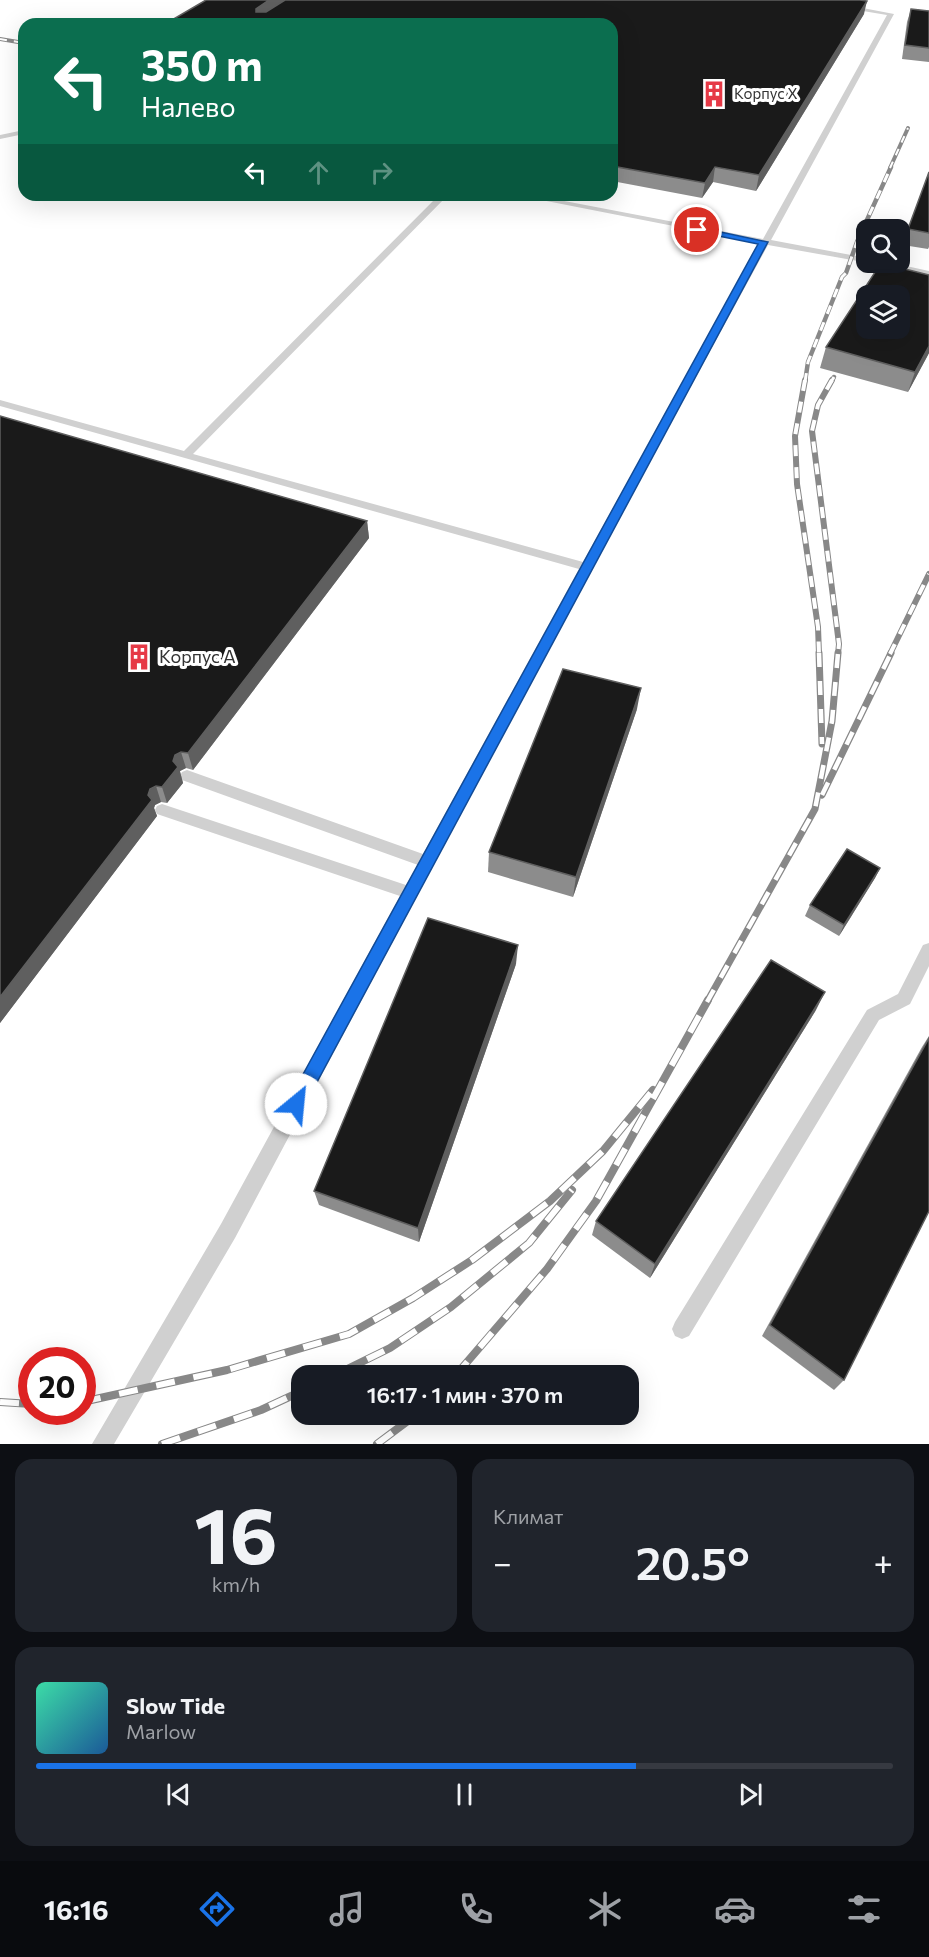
<!DOCTYPE html>
<html lang="ru">
<meta charset="utf-8">
<style>
:root{--surface:#171b24;--page:#20242c;--text:#f1f3f6;--muted:#9ea1a6;--line:#363941;--accent:#1a73e8}
body{margin:0;font-family:Commissioner,sans-serif;background:var(--page);color:var(--text);height:100vh;display:flex;flex-direction:column;font-size:22px;white-space:nowrap}
*{box-sizing:border-box;margin:0}
p{font-size:20px;color:var(--muted)}
.icon{flex:none;width:33px;height:33px;fill:none;stroke:currentColor;stroke-width:2;stroke-linecap:round;stroke-linejoin:round}
.map{position:relative;height:1444px;overflow:hidden}
.panel{display:flex;flex-direction:column;gap:15px;padding:15px;background:#0d0f14;flex:1}
.panel>*{flex:none}
.guide{position:absolute;left:18px;top:18px;width:600px;height:183px;border-radius:18px;box-shadow:0 6px 24px #0002;background:#0b6e4f;color:#fff;overflow:hidden}
.controls{position:absolute;left:856px;top:219px;display:grid;gap:12px}
.controls a{display:grid;place-items:center;width:54px;height:54px;border-radius:12px;background:var(--surface);box-shadow:0 6px 24px #0002;font-size:30px}
.speed{position:absolute;left:18px;top:1347px;display:flex;gap:12px;font-size:30px;font-weight:700;text-align:center}
.speed>*{display:grid;place-content:center;width:78px;height:78px;border-radius:50%;background:var(--surface);box-shadow:0 6px 24px #0002;line-height:1}
.speed .limit{border:9px solid #d22;background:#fff;color:#111}
.pin{position:absolute;display:grid;place-items:center;width:51px;height:51px;color:#fff;margin:-26px;border:3px solid #fff;border-radius:50%;box-shadow:0 2px 6px #0007}
.me{position:absolute;width:66px;margin:-33px;rotate:28deg;stroke-linejoin:round;filter:drop-shadow(0 0 4px #0008)}
.turn{display:flex;align-items:center;gap:21px;height:126px;padding:0 24px;font-size:27px}
.turn .icon{width:78px;height:78px;stroke-width:2.5}
.turn b{display:block;font-size:42px;line-height:51px}
.lanes{display:flex;align-items:center;height:57px;padding:0 24px;background:#0003;justify-content:center;gap:30px;direction:ltr}
.lanes .off{opacity:.35}
.big{font-size:45px;font-weight:600;line-height:1.1}
.panel .card{flex:1;display:flex;flex-direction:column;justify-content:center;gap:9px;min-width:0;padding:0 21px;border-radius:18px;background:var(--page)}
.panel .dial{align-items:center;gap:0}
.dial b{font-size:78px;line-height:1}
.song{display:flex;align-items:center;gap:18px}
.cover{width:72px;height:72px;border-radius:9px;background:linear-gradient(135deg,hsl(160 70% 55%),hsl(210 70% 35%))}
.played{height:6px;border-radius:3px;background:linear-gradient(90deg,var(--accent) 70%,var(--line) 70%)}
.keys{display:flex;justify-content:space-around;direction:ltr}
.heat{display:flex;justify-content:space-between;align-items:center;font-size:33px;direction:ltr}
.panel .tiles{flex:1;display:grid;gap:15px;grid-template-columns:1fr 1fr}
.card:last-child{grid-column:span 2}
.trip{position:absolute;left:291px;top:1365px;width:348px;height:60px;border-radius:18px;background:var(--surface);box-shadow:0 6px 24px #0002;font-weight:600;line-height:60px;text-align:center}
.dock{display:flex;height:96px;justify-content:space-around;align-items:center;background:#090b0e;color:var(--muted)}
.dock .icon{width:42px;height:42px}
.dock .active{color:var(--accent)}
.dock b{font-size:27px;color:var(--text)}
.map>svg:first-child{display:block}
.lines{fill:none;stroke-linecap:round;stroke-linejoin:round}
.service{fill:#d0d0d0;fill-rule:evenodd}
.rail-far4-casing{stroke:#888;stroke-width:4}
.rail-far3-casing{stroke:#888;stroke-width:4.5}
.rail-far2-casing{stroke:#888;stroke-width:6}
.rail-far1-casing{stroke:#888;stroke-width:7}
.rail-casing{stroke:#888;stroke-width:8}
.rail-far4{stroke:#fff;stroke-width:2;stroke-dasharray:7;stroke-linecap:butt}
.rail-far3{stroke:#fff;stroke-width:3;stroke-dasharray:9;stroke-linecap:butt}
.rail-far2{stroke:#fff;stroke-width:4;stroke-dasharray:11;stroke-linecap:butt}
.rail-far1{stroke:#fff;stroke-width:4.5;stroke-dasharray:14;stroke-linecap:butt}
.rail{stroke:#fff;stroke-width:6;stroke-dasharray:19;stroke-linecap:butt}
.wall{fill:#8c8c8c}
.shaded-wall{fill:#5f5f5f}
.building{fill:#1a1a1a;stroke:#5f5f5f;stroke-width:1.5;fill-rule:evenodd}
.route{fill:#1a73e8;stroke:#114b97;stroke-width:1.5}
.labels{text-anchor:middle;stroke-width:6;stroke-linejoin:round;paint-order:stroke}
.far-poi-label{font-size:15px;fill:#333;stroke:#fff;text-anchor:start}
.poi-label{font-size:18px;fill:#333;stroke:#fff;text-anchor:start}
</style>
<div class="map">
<svg width="929" height="1444" viewBox="0 0 929 1444">
<rect width="100%" height="100%" fill="#fff"/>
<g class="lines">
<g class="service">
<path d="M 847,5 L 894,14 L 771,240 L 867,258 L 867,262 L 888,262 L 929,271 L 929,277 L 869,263 L 768,245 L 592,567 L 235,1238 L 114,1444 L 92,1444 L 221,1224 L 400,896 L 157,814 L 155,810 L 157,806 L 162,804 L 406,885 L 418,865 L 182,780 L 180,776 L 182,772 L 187,770 L 423,854 L 579,569 L 0,406 L 0,400 L 184,451 L 439,195 L 448,195 L 193,454 L 583,562 L 760,243 L 516,195 L 533,195 L 763,239 L 887,15 L 845,8 Z"/>
<path d="M 24,130 L 24,134 L 0,139 L 0,135 Z"/>
<path d="M 929,943 L 929,966 L 910,1004 L 879,1020 L 689,1336 L 682,1339 L 675,1336 L 672,1329 L 675,1322 L 867,1010 L 898,994 L 923,945 Z"/>
</g>
<g class="rail-far4-casing">
<g id="rail-far4">
<path d="M 0,39 L 24,43"/>
<path d="M 890,168 L 908,128"/>
</g>
</g>
<g class="rail-far3-casing">
<g id="rail-far3">
<path d="M 805,382 L 808,362 L 842,277 L 846,273 L 857,242 L 891,167"/>
<path d="M 831,382 L 834,377"/>
</g>
</g>
<g class="rail-far2-casing">
<g id="rail-far2">
<path d="M 805,380 L 795,436 L 797,484 L 818,627 L 819,654"/>
<path d="M 832,380 L 818,405 L 812,431 L 839,644 L 838,654"/>
<path d="M 890,654 L 929,574"/>
</g>
</g>
<g class="rail-far1-casing">
<g id="rail-far1">
<path d="M 819,653 L 822,744"/>
<path d="M 822,795 L 891,653"/>
<path d="M 707,1002 L 815,809 L 832,721 L 838,653"/>
</g>
</g>
<g class="rail-casing">
<g id="rail">
<path d="M 333,1376 L 390,1348 L 451,1307 L 529,1243 L 572,1190"/>
<path d="M 455,1376 L 547,1269 L 596,1201 L 708,1000"/>
<path d="M 0,1402 L 32,1404"/>
<path d="M 82,1402 L 227,1370 L 349,1334 L 413,1298 L 472,1260 L 550,1201 L 603,1151 L 653,1090"/>
<path d="M 162,1444 L 261,1410 L 302,1391"/>
<path d="M 377,1444 L 417,1414"/>
</g>
</g>
<use href="#rail-far4" class="rail-far4"/>
<use href="#rail-far3" class="rail-far3"/>
<use href="#rail-far2" class="rail-far2"/>
<use href="#rail-far1" class="rail-far1"/>
<use href="#rail" class="rail"/>
</g>
<g class="wall">
<path d="M 911,9 L 929,11 L 929,62 L 902,59 L 907,22 Z"/>
<path d="M 864,14 L 756,191 L 713,182 L 702,198 L 612,181 L 612,24 Z"/>
<path d="M 929,172 L 929,247 L 928,249 L 903,245 L 908,229 Z"/>
<path d="M 826,347 L 929,353 L 908,392 L 820,368 Z"/>
<path d="M 0,416 L 367,521 L 369,538 L 193,770 L 186,768 L 180,771 L 183,783 L 167,803 L 161,802 L 155,805 L 154,808 L 157,816 L 0,1023 Z"/>
<path d="M 637,709 L 573,897 L 488,872 L 489,852 Z"/>
<path d="M 880,868 L 875,878 L 839,936 L 805,916 L 810,905 Z"/>
<path d="M 516,964 L 419,1242 L 319,1205 L 314,1191 Z"/>
<path d="M 816,1010 L 650,1278 L 592,1235 L 596,1221 Z"/>
<path d="M 929,1036 L 929,1211 L 844,1380 L 834,1390 L 762,1336 L 922,1047 Z"/>
</g>
<g class="shaded-wall">
<path d="M 269,0 L 291,0 L 258,22 L 256,12 L 256,9 Z"/>
<path d="M 867,1 L 864,14 L 756,191 L 759,175 Z"/>
<path d="M 715,167 L 713,182 L 702,198 L 705,183 Z"/>
<path d="M 929,346 L 929,353 L 908,392 L 915,372 Z"/>
<path d="M 367,521 L 369,538 L 193,770 L 188,753 Z"/>
<path d="M 641,688 L 637,709 L 573,897 L 576,877 Z"/>
<path d="M 181,752 L 186,768 L 180,771 L 180,772 L 183,783 L 167,803 L 162,787 L 175,755 Z"/>
<path d="M 156,786 L 161,802 L 155,805 L 154,808 L 157,816 L 0,1023 L 0,997 L 148,795 L 150,789 Z"/>
<path d="M 880,868 L 875,878 L 839,936 L 844,925 Z"/>
<path d="M 518,945 L 516,964 L 419,1242 L 418,1228 Z"/>
<path d="M 825,992 L 816,1010 L 650,1278 L 655,1264 Z"/>
</g>
<g class="building">
<path d="M 206,0 L 269,0 L 256,9 L 256,12 L 266,12 L 285,0 L 860,0 L 867,1 L 759,175 L 715,167 L 705,183 L 612,166 L 612,24 L 165,24 Z"/>
<path d="M 911,9 L 929,11 L 929,48 L 905,45 Z"/>
<path d="M 929,172 L 929,233 L 908,229 Z"/>
<path d="M 881,263 L 929,275 L 929,346 L 915,372 L 826,347 ZM 867,296 L 900,296 L 900,328 L 867,328 Z"/>
<path d="M 0,416 L 367,521 L 188,753 L 181,752 L 175,755 L 173,761 L 178,767 L 162,787 L 156,786 L 150,789 L 148,795 L 152,800 L 0,997 Z"/>
<path d="M 563,669 L 641,688 L 576,877 L 489,852 Z"/>
<path d="M 847,849 L 880,868 L 844,925 L 810,905 Z"/>
<path d="M 428,918 L 518,945 L 418,1228 L 314,1191 Z"/>
<path d="M 771,960 L 825,992 L 655,1264 L 596,1221 Z"/>
<path d="M 929,1038 L 929,1211 L 844,1380 L 770,1325 Z"/>
</g>
<path class="route" d="M 697,227 L 768,242 L 302,1110 L 296,1113 L 290,1110 L 287,1104 L 290,1098 L 758,244 L 694,231 L 693,230 Z"/>
<defs>
<g id="building-bare" transform="scale(2.07)"><path d="M-4-6H4V6H1V3H-1V6H-4ZM-2.5-4.3h1.7v1.8h-1.7ZM.8-4.3h1.7v1.8H.8ZM-2.5-1h1.7V.8h-1.7ZM.8-1h1.7V.8H.8Z" fill="#e63946" stroke="#fff" stroke-width="2.5" paint-order="stroke"/></g>
</defs>
<g fill-rule="evenodd">
<use href="#building-bare" x="714" y="94"/>
<use href="#building-bare" x="139" y="657"/>
</g>
<g class="labels">
<g class="far-poi-label">
<text x="734" y="99">Корпус Х</text>
</g>
<g class="poi-label">
<text x="159" y="663">Корпус А</text>
</g>
</g>
</svg>
<div class="controls">
<a><svg class="icon" aria-label="search" viewBox="0 0 24 24"><circle cx="10" cy="10" r="6"/><path d="M15 15l6 6"/></svg></a>
<a><svg class="icon" aria-label="layers" viewBox="0 0 24 24"><path d="M12 4l9 5-9 5-9-5zM3 14l9 5 9-5"/></svg></a>
</div>
<div class="speed"><div class="limit">20</div></div>
<div class="pin" style="left:697px;top:230px;background:#d93025"><svg class="icon" aria-label="arrive" viewBox="0 0 24 24"><path d="M6 21V4h12l-3 4 3 4H6"/></svg></div>
<svg class="me" style="left:296px;top:1104px" viewBox="-20 -20 40 40"><circle r="19" fill="#fff"/><path d="M0-13L10 11 0 6-10 11z" fill="#1a73e8"/></svg>
<div class="trip">16:17 · 1 мин · 370 m</div>
<div class="guide">
<div class="turn"><svg class="icon" aria-label="left" viewBox="0 0 24 24"><path d="M17 20v-9H6M10 6l-5 5 5 5"/></svg><div><b>350 m</b>Налево</div></div>
<div class="lanes"><svg class="icon" aria-label="left" viewBox="0 0 24 24"><path d="M17 20v-9H6M10 6l-5 5 5 5"/></svg><svg class="icon off" aria-label="ahead" viewBox="0 0 24 24"><path d="M12 20V5M6 11l6-6 6 6"/></svg><svg class="icon off" aria-label="right" viewBox="0 0 24 24"><path d="M7 20v-9h11M14 6l5 5-5 5"/></svg></div>
</div>
</div>
<section class="panel">
<div class="tiles">
<div class="card dial"><b>16</b><p>km/h</p></div>
<div class="card"><p>Климат</p>
<div class="heat"><a>−</a><b class="big">20.5°</b><a>+</a></div>
</div>
<div class="card">
<div class="song"><i class="cover"></i><div><b>Slow Tide</b><p>Marlow</p></div></div>
<div class="played"></div>
<div class="keys"><svg class="icon" aria-label="previous" viewBox="0 0 24 24"><path d="M18 5L8 12l10 7zM5 5v14"/></svg><svg class="icon" aria-label="pause" viewBox="0 0 24 24"><path d="M8 5v14M16 5v14"/></svg><svg class="icon" aria-label="next" viewBox="0 0 24 24"><path d="M6 5l10 7-10 7zM19 5v14"/></svg></div>
</div>
</div>
</section>
<nav class="dock">
<b>16:16</b>
<svg class="icon active" aria-label="directions" viewBox="0 0 24 24"><path d="M12 3l9 9-9 9-9-9zM9 14v-3h6M13 9l2 2-2 2"/></svg>
<svg class="icon" aria-label="music" viewBox="0 0 24 24"><path d="M9 18V5l10-2v13"/><circle cx="6" cy="18" r="3"/><circle cx="16" cy="16" r="3"/></svg>
<svg class="icon" aria-label="phone" viewBox="0 0 24 24"><path d="M5 4h4l2 5-3 2q2 4 5 5l2-3 5 2v4C11 20 4 13 5 4z"/></svg>
<svg class="icon" aria-label="climate" viewBox="0 0 24 24"><path d="M12 3v18M4 7l16 10M4 17L20 7"/></svg>
<svg class="icon" aria-label="car" viewBox="0 0 24 24"><path d="M5 17H2v-5l4-1 3-4h7l3 4 3 1v5h-3M9 17h6M6 11h13"/><circle cx="7" cy="17" r="2"/><circle cx="17" cy="17" r="2"/></svg>
<svg class="icon" aria-label="filters" viewBox="0 0 24 24"><path d="M4 7h16M4 17h16"/><circle cx="9" cy="7" r="2"/><circle cx="15" cy="17" r="2"/></svg>
</nav>
